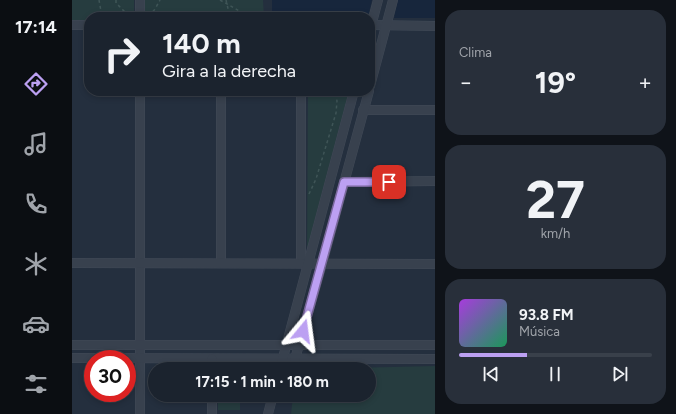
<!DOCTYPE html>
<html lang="es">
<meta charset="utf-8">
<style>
:root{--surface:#1b232e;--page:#282f3a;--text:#f1f3f6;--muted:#a0a4aa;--line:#39404a;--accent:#bca0f2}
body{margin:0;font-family:Figtree,sans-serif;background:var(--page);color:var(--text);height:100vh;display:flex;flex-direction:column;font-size:15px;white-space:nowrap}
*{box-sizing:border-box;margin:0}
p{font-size:13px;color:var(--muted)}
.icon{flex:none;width:22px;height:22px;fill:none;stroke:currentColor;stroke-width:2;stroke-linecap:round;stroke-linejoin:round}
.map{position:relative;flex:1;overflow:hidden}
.panel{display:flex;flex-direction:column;gap:10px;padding:10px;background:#0f1319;width:241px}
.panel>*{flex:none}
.hud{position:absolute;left:12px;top:12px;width:291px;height:84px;border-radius:16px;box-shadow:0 2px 6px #0003,0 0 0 1px var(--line);background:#1b232e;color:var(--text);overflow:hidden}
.speed{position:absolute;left:12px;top:350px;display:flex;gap:8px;font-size:20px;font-weight:700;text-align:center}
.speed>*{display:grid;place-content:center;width:52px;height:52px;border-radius:50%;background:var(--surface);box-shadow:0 2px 6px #0003,0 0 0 1px var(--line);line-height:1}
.speed .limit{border:6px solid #d22;background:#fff;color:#111}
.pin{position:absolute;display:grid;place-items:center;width:34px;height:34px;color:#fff;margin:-17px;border-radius:8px;box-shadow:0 2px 6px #0006}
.me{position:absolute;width:44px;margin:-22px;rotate:16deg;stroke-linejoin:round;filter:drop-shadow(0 0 3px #0008)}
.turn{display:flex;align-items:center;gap:14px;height:84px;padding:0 12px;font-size:18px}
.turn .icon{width:52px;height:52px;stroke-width:2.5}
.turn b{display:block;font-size:28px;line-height:34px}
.big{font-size:30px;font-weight:700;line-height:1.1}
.panel .card{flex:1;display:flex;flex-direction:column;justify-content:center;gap:6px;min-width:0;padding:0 14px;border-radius:16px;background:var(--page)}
.panel .dial{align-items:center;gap:0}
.dial b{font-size:52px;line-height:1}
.song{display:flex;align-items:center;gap:12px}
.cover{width:48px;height:48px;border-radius:6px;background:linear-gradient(135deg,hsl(280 70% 55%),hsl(150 70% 35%))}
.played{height:4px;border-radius:2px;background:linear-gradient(90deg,var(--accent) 35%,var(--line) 35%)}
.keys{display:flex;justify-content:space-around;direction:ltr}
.heat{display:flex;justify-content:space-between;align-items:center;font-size:22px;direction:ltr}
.trip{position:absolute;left:76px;top:362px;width:228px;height:40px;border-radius:20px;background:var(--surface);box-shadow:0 2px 6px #0003,0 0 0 1px var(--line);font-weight:700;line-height:40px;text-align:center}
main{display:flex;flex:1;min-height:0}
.tabs{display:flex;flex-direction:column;width:72px;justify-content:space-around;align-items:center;background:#0b0e12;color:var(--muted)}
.tabs .icon{width:28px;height:28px}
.tabs .selected{color:var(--accent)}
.tabs b{font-size:18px;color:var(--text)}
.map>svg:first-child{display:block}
.green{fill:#263c3f}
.water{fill:#17263c}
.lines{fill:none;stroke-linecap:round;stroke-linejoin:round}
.minor-casing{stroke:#414a57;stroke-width:10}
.path{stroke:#3f5557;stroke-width:1.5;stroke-dasharray:3 3;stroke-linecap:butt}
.minor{stroke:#38414e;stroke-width:9}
.route-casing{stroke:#7a689d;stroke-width:10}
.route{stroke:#bca0f2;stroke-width:7}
</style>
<main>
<nav class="tabs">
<b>17:14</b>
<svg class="icon selected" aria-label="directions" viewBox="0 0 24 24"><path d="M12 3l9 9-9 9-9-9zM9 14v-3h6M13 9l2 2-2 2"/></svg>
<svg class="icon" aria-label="music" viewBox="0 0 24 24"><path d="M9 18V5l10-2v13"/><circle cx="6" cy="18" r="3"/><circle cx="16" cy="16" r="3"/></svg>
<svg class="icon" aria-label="phone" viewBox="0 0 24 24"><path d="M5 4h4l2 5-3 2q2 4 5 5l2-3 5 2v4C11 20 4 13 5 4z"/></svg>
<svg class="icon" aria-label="climate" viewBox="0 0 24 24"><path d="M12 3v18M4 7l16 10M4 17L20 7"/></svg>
<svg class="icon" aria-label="car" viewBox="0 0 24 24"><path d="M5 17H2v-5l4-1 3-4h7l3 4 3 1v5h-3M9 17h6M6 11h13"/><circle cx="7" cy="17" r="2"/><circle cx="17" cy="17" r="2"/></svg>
<svg class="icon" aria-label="filters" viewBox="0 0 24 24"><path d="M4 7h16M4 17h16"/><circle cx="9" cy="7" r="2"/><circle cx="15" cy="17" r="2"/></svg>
</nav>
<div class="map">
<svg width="363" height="414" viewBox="0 0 363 414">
<rect width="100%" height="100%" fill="#242f3e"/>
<g class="green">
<path d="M 0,0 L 62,0 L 62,17 L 17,17 L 17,22 L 0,22 Z"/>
<path d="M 72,0 L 191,0 L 192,17 L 72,17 Z"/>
<path d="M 236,91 L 277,91 L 235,249 Z"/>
<path d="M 363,366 L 363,414 L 219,414 L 221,395 L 297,395 L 297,369 L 233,369 Z"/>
<rect x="146" y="400" width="22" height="10"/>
</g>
<g class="water">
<path d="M 200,0 L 300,0 L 296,17 L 200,17 Z"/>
<path d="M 326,0 L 363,0 L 363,18 L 322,18 Z"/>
</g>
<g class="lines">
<g class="minor-casing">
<g id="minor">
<path d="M 68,0 L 68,17"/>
<path d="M 0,25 L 17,25"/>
<path d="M 298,25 L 363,26"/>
<path d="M 298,30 L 306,0"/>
<path d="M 298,86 L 321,0"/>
<path d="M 68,91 L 68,414"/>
<path d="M 149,91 L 149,263"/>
<path d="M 229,91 L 229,263"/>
<path d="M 291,110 L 363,110"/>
<path d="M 272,182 L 363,181"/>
<path d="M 0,263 L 363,264"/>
<path d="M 0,345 L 363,345"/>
<path d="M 0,358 L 363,359"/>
<path d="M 140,359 L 140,369"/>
<path d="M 223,359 L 250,264 L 297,91"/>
<path d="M 208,369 L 282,91"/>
<path d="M 140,395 L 140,414"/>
<path d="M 196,414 L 201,395"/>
</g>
</g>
<g class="path">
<path d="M 27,0 L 30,17"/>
<path d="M 44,0 L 44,3 L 58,17"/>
<path d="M 148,0 L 178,17"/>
<path d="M 154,0 L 158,17"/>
<path d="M 77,16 L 83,9 L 88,0"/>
<path d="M 237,194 L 244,179 L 264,113 L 265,101 L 263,91"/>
</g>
<use href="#minor" class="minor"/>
</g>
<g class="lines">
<g class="route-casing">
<path id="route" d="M 231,331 L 272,182 L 317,182"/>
</g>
<use href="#route" class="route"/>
</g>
</svg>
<div class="speed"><div class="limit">30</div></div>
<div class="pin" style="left:317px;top:182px;background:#d93025"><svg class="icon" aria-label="arrive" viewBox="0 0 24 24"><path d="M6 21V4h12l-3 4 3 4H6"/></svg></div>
<svg class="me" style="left:231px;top:331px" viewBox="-20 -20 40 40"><path d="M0-17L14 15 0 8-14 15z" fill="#bca0f2" stroke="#fff" stroke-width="4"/></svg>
<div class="trip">17:15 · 1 min · 180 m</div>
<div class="hud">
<div class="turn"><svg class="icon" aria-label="right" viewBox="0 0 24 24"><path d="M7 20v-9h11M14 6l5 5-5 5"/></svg><div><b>140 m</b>Gira a la derecha</div></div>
</div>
</div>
<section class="panel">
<div class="card"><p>Clima</p>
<div class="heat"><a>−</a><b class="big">19°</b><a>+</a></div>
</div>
<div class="card dial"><b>27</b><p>km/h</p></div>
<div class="card">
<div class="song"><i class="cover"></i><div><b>93.8 FM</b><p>Música</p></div></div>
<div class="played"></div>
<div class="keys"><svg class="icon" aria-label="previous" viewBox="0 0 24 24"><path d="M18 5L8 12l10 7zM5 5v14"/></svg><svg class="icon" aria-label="pause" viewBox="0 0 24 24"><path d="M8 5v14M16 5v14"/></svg><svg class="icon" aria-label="next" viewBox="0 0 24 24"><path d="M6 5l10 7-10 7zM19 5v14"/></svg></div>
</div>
</section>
</main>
